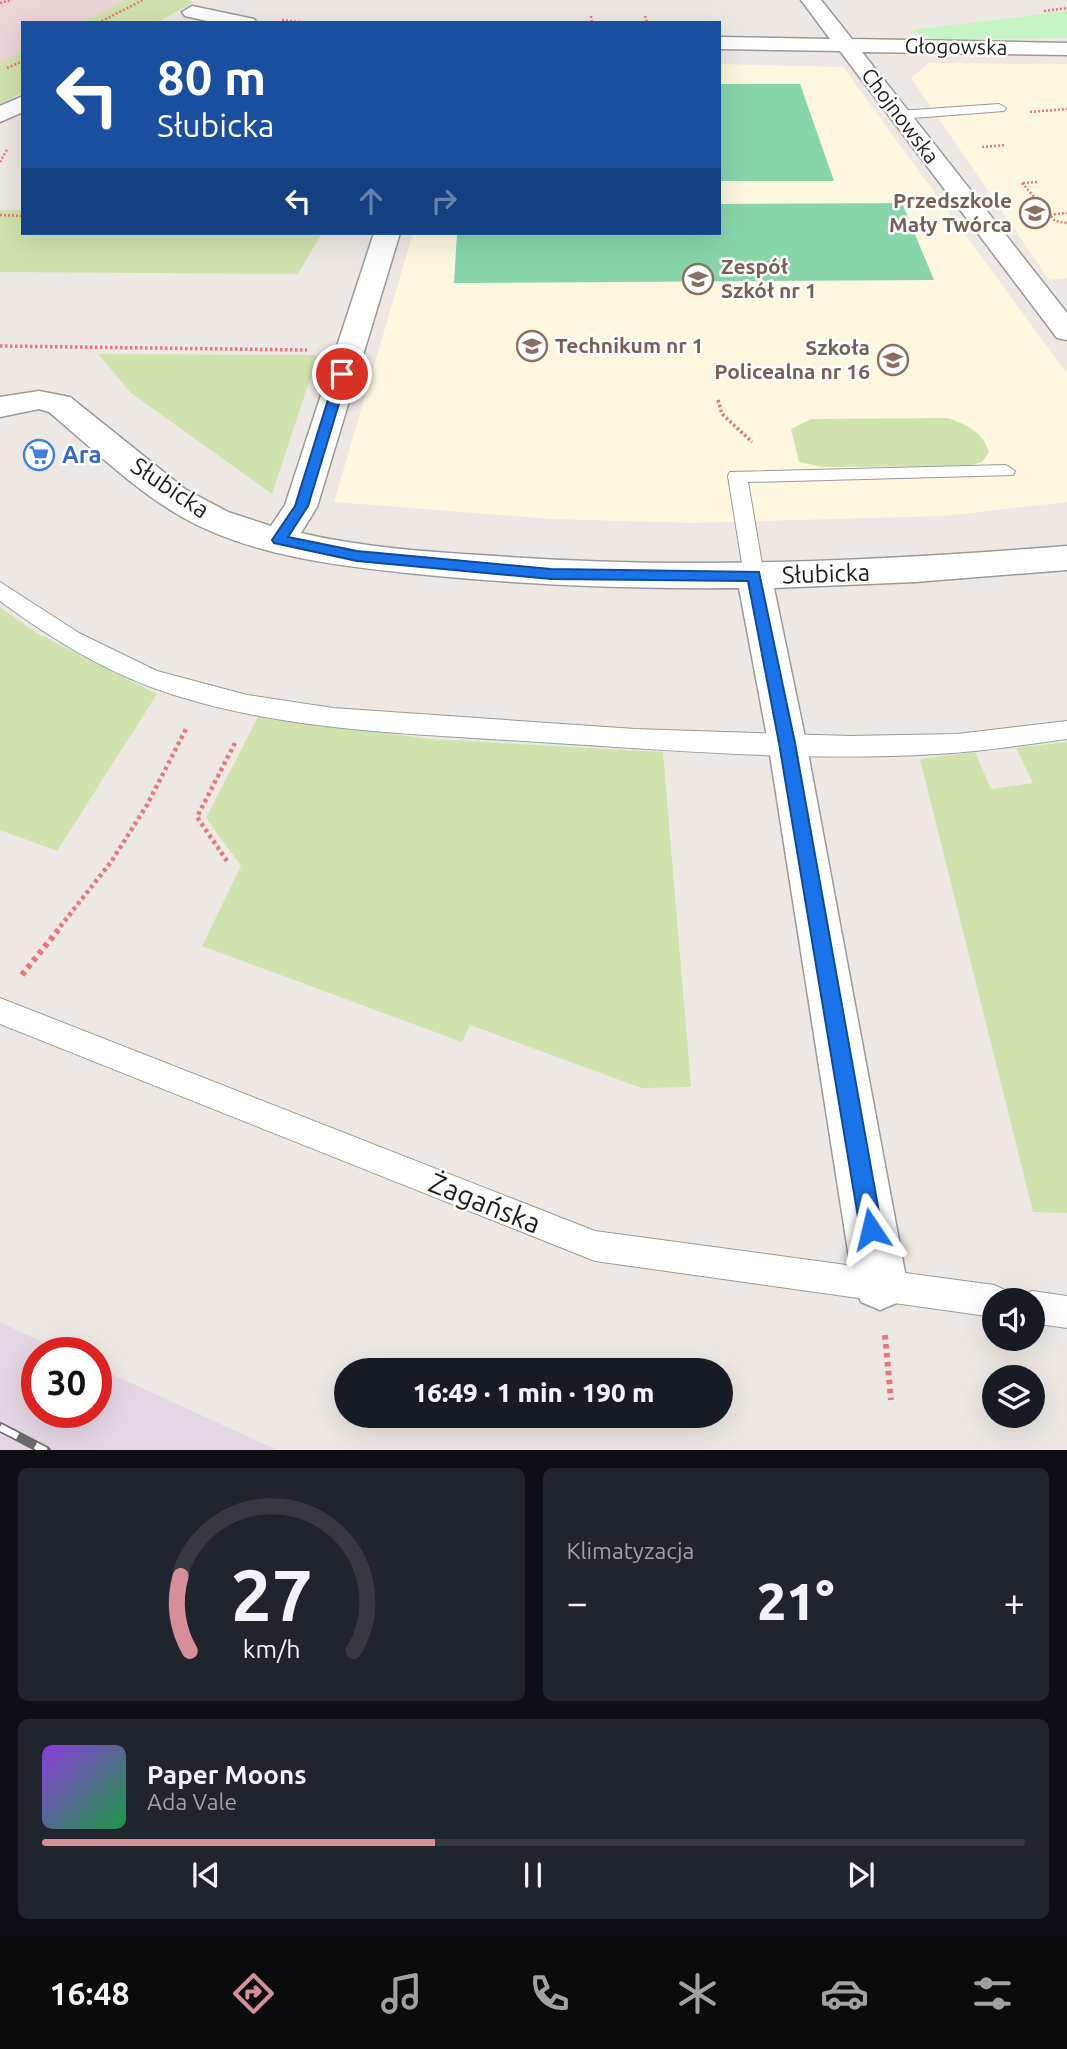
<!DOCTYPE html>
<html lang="pl">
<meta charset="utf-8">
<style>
:root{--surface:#171b24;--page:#20242c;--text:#f1f3f6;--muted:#9ea1a6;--line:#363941;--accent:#d68e9b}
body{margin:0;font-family:Ubuntu,sans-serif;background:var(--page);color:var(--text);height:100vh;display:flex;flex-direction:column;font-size:26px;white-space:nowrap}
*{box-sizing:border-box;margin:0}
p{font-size:23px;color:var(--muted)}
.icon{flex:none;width:38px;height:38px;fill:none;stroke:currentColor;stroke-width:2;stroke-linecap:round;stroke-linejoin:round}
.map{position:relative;height:1450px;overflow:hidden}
.drawer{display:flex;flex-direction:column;gap:18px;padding:18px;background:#0d0f14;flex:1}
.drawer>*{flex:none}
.top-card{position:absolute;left:21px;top:21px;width:700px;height:214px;border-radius:0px;box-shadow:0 7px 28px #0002;background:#1a4fa0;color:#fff;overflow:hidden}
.controls{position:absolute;left:982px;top:1288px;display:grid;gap:14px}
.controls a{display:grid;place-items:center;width:63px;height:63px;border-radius:50%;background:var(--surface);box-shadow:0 7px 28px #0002;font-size:35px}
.speed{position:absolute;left:21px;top:1337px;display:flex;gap:14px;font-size:35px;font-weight:700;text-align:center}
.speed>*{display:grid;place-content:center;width:91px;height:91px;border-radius:50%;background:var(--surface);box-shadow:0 7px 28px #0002;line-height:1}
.speed .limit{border:10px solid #d22;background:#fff;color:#111}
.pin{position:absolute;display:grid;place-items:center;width:60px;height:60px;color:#fff;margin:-30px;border:4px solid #fff;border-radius:50%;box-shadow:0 2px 7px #0007}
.me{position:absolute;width:77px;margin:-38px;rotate:350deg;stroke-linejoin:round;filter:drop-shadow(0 0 5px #0008)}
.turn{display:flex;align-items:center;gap:24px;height:147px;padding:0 21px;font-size:32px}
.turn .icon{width:91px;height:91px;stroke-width:2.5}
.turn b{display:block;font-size:49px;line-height:60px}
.lanes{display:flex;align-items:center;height:66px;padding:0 21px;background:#0003;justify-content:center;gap:35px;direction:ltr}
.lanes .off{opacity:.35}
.big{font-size:52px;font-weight:800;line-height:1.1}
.drawer .widget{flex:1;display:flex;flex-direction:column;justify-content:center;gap:10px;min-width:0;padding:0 24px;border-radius:10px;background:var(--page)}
.drawer .dial{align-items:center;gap:0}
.dial svg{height:182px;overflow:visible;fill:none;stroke:var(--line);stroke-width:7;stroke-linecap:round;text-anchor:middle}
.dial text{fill:var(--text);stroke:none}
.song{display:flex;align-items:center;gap:21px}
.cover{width:84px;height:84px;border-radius:10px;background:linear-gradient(135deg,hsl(270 70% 55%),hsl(140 70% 35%))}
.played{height:7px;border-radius:4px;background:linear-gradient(90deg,var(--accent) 40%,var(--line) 40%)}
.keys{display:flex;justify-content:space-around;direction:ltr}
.heat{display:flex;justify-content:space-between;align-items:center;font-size:38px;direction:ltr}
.drawer .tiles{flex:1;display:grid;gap:18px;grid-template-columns:1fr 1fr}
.widget:last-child{grid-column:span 2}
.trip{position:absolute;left:334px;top:1358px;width:399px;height:70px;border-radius:35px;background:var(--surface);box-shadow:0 7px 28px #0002;font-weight:800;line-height:70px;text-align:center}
.tabs{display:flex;height:112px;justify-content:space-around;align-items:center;background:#090b0e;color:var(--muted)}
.tabs .icon{width:49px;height:49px}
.tabs .selected{color:var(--accent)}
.tabs b{font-size:32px;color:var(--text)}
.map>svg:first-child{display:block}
.commercial{fill:#ecd4d7}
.industrial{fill:#e5d6e5}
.education{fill:#fcf7de}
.grass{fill:#d0e3ae}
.park{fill:#c7f4c4}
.pitch{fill:#88d5ac}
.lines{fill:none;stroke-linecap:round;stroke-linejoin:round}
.service-casing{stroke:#9a9a9a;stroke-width:2}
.minor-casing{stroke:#9a9a9a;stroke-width:3}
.path-far3{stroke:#ec757b;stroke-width:2.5;stroke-dasharray:2 2;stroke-linecap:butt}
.path-far2{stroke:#ec757b;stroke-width:3.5;stroke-dasharray:2.5 2.5;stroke-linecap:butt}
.path-far1{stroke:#ec757b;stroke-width:4.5;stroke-dasharray:3.5 3.5;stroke-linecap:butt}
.path{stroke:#ec757b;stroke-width:6;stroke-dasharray:4.5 4.5;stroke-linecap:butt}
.service{fill:#fff;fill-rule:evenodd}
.minor{fill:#fff;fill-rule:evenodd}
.rail-casing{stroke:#6b6b6b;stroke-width:10}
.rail{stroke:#fff;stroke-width:7;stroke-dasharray:20;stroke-linecap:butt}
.route{fill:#1a73e8;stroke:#114b97;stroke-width:2}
.labels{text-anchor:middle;stroke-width:5;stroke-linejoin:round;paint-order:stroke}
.far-street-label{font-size:21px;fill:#1d1d1d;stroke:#fff}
.far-education-label{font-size:21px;font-weight:bold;fill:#785e54;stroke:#fff;text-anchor:end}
.shop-label{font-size:24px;font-weight:bold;fill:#366cbe;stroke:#fff;text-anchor:start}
.street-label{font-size:24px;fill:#1d1d1d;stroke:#fff}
.near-street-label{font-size:28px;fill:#1d1d1d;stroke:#fff}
</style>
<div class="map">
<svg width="1067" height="1451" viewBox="0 0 1067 1451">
<rect width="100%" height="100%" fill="#ede8e3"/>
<path class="commercial" d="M 0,0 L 126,0 L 80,23 L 23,23 L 23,51 L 0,63 Z"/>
<path class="industrial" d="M 0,1322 L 65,1353 L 37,1353 L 37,1412 L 96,1412 L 96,1367 L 277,1450 L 0,1450 Z"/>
<g class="education">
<path d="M 929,63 L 1067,64 L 1067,278 L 1049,280 L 911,78 Z"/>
<path d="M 719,64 L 843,67 L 1067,374 L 1067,502 L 944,516 L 694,523 L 552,519 L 334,502 L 413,233 L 719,233 Z"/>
</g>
<g class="grass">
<path d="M 126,0 L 185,0 L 194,2 L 156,23 L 80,23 Z"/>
<path d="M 23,51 L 23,92 L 0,104 L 0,63 Z"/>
<path d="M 0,210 L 23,210 L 23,233 L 322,233 L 298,274 L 0,272 Z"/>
<path d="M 98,354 L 318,355 L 272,494 L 131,393 Z"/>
<path d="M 947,418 C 967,425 982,431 989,452 L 982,462 L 968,466 L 823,467 L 799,462 L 791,429 L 811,419 Z"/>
<path d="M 0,607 L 36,633 L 157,694 L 57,851 L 0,830 Z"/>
<path d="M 259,715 L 429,739 L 663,752 L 691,1087 L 641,1088 L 470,1025 L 462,1042 L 202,946 L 241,866 L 206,818 Z"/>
<path d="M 1067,742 L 1067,1213 L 1033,1212 L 920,759 L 975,752 L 991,789 L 1033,783 L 1016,748 Z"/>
</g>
<path class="park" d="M 1067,11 L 1067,38 L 936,40 L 911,30 Z"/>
<g class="pitch">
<path d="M 719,84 L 800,84 L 834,181 L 719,181 Z"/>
<path d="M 902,203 L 934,280 L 454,283 L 457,233 L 719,233 L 719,204 Z"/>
</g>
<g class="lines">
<g class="service-casing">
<g id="service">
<path d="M 999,104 L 1006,108 L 1004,111 L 899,119 L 892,115 L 899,111 Z"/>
<path d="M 1006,465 L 1015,471 L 1013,475 L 748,482 L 764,576 L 761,581 L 747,581 L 744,576 L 728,476 L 730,472 Z"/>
<path d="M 0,582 L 79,633 L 157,671 L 247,695 L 333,708 L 635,729 L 849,736 L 957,734 L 1067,721 L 1067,739 C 1023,745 980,752 936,754 C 804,762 670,750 539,742 C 418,734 291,732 174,695 C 110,675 53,640 0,601 Z"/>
<path d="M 0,998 L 595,1231 L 994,1285 L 1005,1290 L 1010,1300 L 994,1300 L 994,1317 L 595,1261 L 0,1024 Z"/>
<path d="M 1032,1291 L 1067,1296 L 1067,1328 L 1032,1323 L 1032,1300 L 1019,1300 L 1021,1296 Z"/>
</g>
</g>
<g class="minor-casing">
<g id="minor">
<path d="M 801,0 L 821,0 L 852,39 L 1067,43 L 1067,55 L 862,52 L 1067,313 L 1067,340 L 1057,338 L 840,51 L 719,49 L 719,37 L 830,39 Z"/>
<path d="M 192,6 L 254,19 L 257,23 L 216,23 L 185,16 L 182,12 Z"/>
<path d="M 23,96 L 23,112 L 0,122 L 0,106 Z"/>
<path d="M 374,233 L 400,233 L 317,507 L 301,533 C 364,548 431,552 495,556 C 686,570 877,561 1067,546 L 1067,570 L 915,582 L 774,588 L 806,742 L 907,1283 L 899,1302 L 880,1310 L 861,1302 L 853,1283 L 768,742 L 739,588 C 631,589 524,585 417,574 C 338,566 251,556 182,517 C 133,489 92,448 49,412 L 39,409 L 0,417 L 0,397 L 39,391 L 70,397 L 185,489 L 228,512 L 271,526 L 285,505 Z"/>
</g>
</g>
<g class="path-far3">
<path d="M 0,3 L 12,0"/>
<path d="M 1044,11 L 1067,8"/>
<path d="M 591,16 L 592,23"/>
<path d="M 645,16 L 647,23"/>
<path d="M 282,20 L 308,23"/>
<path d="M 98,23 L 143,0"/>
<path d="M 7,68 L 23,61"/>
<path d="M 1030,112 L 1067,109"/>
<path d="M 982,147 L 1006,145"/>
<path d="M 0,162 L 8,148"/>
<path d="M 1022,183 L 1055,221 L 1067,223"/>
<path d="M 1023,183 L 1038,182"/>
<path d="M 0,215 L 23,216"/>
<path d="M 1050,215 L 1067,213"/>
</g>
<g class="path-far2">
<path d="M 0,346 L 307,350"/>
<path d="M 718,400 L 722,414 L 752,442"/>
</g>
<g class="path-far1">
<path d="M 227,861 L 197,817 L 236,741"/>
<path d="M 56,932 L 111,862 L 147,805 L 187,727"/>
</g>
<g class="path">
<path d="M 22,975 L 58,930"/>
<path d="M 885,1335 L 891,1400"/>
</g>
<use href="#service" class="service"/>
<use href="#minor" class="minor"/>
<g class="rail-casing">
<path id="rail" d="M 0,1427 L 46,1451"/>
</g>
<use href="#rail" class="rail"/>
</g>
<path class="route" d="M 342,370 L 348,374 L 308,506 L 288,537 L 357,551 L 551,569 L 759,572 L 795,743 L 882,1229 L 879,1237 L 871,1240 L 863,1237 L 860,1229 L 779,743 L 748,581 L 551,579 L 357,561 L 274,543 L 272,540 L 295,506 L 336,374 Z"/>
<defs>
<g id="school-ring" transform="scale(1.575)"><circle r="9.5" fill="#fff" stroke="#8d6e63" stroke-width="1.5"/><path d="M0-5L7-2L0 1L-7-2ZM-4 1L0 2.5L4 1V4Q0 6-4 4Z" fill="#8d6e63"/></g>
<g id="university-ring" transform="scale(1.575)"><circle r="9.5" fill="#fff" stroke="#8d6e63" stroke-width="1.5"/><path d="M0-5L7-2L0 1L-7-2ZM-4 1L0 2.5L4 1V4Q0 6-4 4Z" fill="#8d6e63"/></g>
<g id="supermarket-ring" transform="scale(1.575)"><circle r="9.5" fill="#fff" stroke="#3f7fe0" stroke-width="1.5"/><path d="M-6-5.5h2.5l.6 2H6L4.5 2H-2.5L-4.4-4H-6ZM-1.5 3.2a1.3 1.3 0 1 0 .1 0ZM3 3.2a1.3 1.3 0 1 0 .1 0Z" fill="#3f7fe0"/></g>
</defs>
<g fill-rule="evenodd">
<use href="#school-ring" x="1035" y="213"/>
<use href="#school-ring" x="698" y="279"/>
<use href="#school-ring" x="532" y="346"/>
<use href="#university-ring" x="893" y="360"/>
<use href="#supermarket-ring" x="39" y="455"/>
</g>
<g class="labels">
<g class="far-street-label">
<text transform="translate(956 47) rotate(1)" y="7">Głogowska</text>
<text transform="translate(900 116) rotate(53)" y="7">Chojnowska</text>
</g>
<g class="far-education-label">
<text x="1012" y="208">Przedszkole<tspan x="1012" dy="24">Mały Twórca</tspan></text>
<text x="721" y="274" text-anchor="start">Zespół<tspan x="721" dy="24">Szkół nr 1</tspan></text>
<text x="555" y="353" text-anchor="start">Technikum nr 1</text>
<text x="870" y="355">Szkoła<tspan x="870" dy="24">Policealna nr 16</tspan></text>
</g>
<g class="shop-label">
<text x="62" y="463">Ara</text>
</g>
<g class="street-label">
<text transform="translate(170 488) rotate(34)" y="8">Słubicka</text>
<text transform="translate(826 574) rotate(-2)" y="8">Słubicka</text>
</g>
<g class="near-street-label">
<text transform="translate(485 1203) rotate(22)" y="10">Żagańska</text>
</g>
</g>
</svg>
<div class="controls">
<a><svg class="icon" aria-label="sound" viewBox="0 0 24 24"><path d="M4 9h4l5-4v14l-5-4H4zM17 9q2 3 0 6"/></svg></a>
<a><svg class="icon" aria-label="layers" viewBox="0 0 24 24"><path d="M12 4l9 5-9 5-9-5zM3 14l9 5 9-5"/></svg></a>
</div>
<div class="speed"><div class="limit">30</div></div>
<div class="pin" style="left:342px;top:374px;background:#d93025"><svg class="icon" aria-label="arrive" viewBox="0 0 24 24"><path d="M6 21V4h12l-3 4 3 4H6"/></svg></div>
<svg class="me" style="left:871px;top:1229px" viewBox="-20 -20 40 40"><path d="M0-17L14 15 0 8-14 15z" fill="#1a73e8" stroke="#fff" stroke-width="4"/></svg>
<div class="trip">16:49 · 1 min · 190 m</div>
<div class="top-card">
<div class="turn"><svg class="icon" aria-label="left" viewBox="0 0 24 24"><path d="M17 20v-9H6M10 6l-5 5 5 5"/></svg><div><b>80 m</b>Słubicka</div></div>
<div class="lanes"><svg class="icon" aria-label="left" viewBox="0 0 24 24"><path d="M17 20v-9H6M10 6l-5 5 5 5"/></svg><svg class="icon off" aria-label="ahead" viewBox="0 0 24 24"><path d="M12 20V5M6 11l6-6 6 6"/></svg><svg class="icon off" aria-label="right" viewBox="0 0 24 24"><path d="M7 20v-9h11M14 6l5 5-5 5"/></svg></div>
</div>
</div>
<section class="drawer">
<div class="tiles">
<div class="widget dial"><svg viewBox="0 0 100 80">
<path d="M14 69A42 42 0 1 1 86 69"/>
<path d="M14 69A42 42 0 0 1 10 36" stroke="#d68e9b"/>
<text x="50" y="56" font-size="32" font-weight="700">27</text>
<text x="50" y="72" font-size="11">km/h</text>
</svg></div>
<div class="widget"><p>Klimatyzacja</p>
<div class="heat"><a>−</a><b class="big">21°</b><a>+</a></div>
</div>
<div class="widget">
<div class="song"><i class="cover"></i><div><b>Paper Moons</b><p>Ada Vale</p></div></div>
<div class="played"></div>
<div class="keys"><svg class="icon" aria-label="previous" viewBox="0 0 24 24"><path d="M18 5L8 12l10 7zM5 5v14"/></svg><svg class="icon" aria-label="pause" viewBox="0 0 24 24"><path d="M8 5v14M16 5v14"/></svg><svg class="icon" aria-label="next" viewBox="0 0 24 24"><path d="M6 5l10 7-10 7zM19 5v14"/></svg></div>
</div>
</div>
</section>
<nav class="tabs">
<b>16:48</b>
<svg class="icon selected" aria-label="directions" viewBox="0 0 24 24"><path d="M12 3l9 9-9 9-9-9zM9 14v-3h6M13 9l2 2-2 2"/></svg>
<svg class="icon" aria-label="music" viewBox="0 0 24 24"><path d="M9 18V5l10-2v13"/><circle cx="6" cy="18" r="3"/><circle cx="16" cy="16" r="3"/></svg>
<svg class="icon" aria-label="phone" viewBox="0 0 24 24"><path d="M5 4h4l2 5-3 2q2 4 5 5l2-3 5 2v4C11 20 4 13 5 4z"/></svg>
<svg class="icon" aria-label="climate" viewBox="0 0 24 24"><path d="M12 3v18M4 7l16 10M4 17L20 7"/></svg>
<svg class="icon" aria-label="car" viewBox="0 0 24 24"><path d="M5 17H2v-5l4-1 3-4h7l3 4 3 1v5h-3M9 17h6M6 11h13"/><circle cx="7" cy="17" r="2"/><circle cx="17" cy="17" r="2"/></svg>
<svg class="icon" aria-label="filters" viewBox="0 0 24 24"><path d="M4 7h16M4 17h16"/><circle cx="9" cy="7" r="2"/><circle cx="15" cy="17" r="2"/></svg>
</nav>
